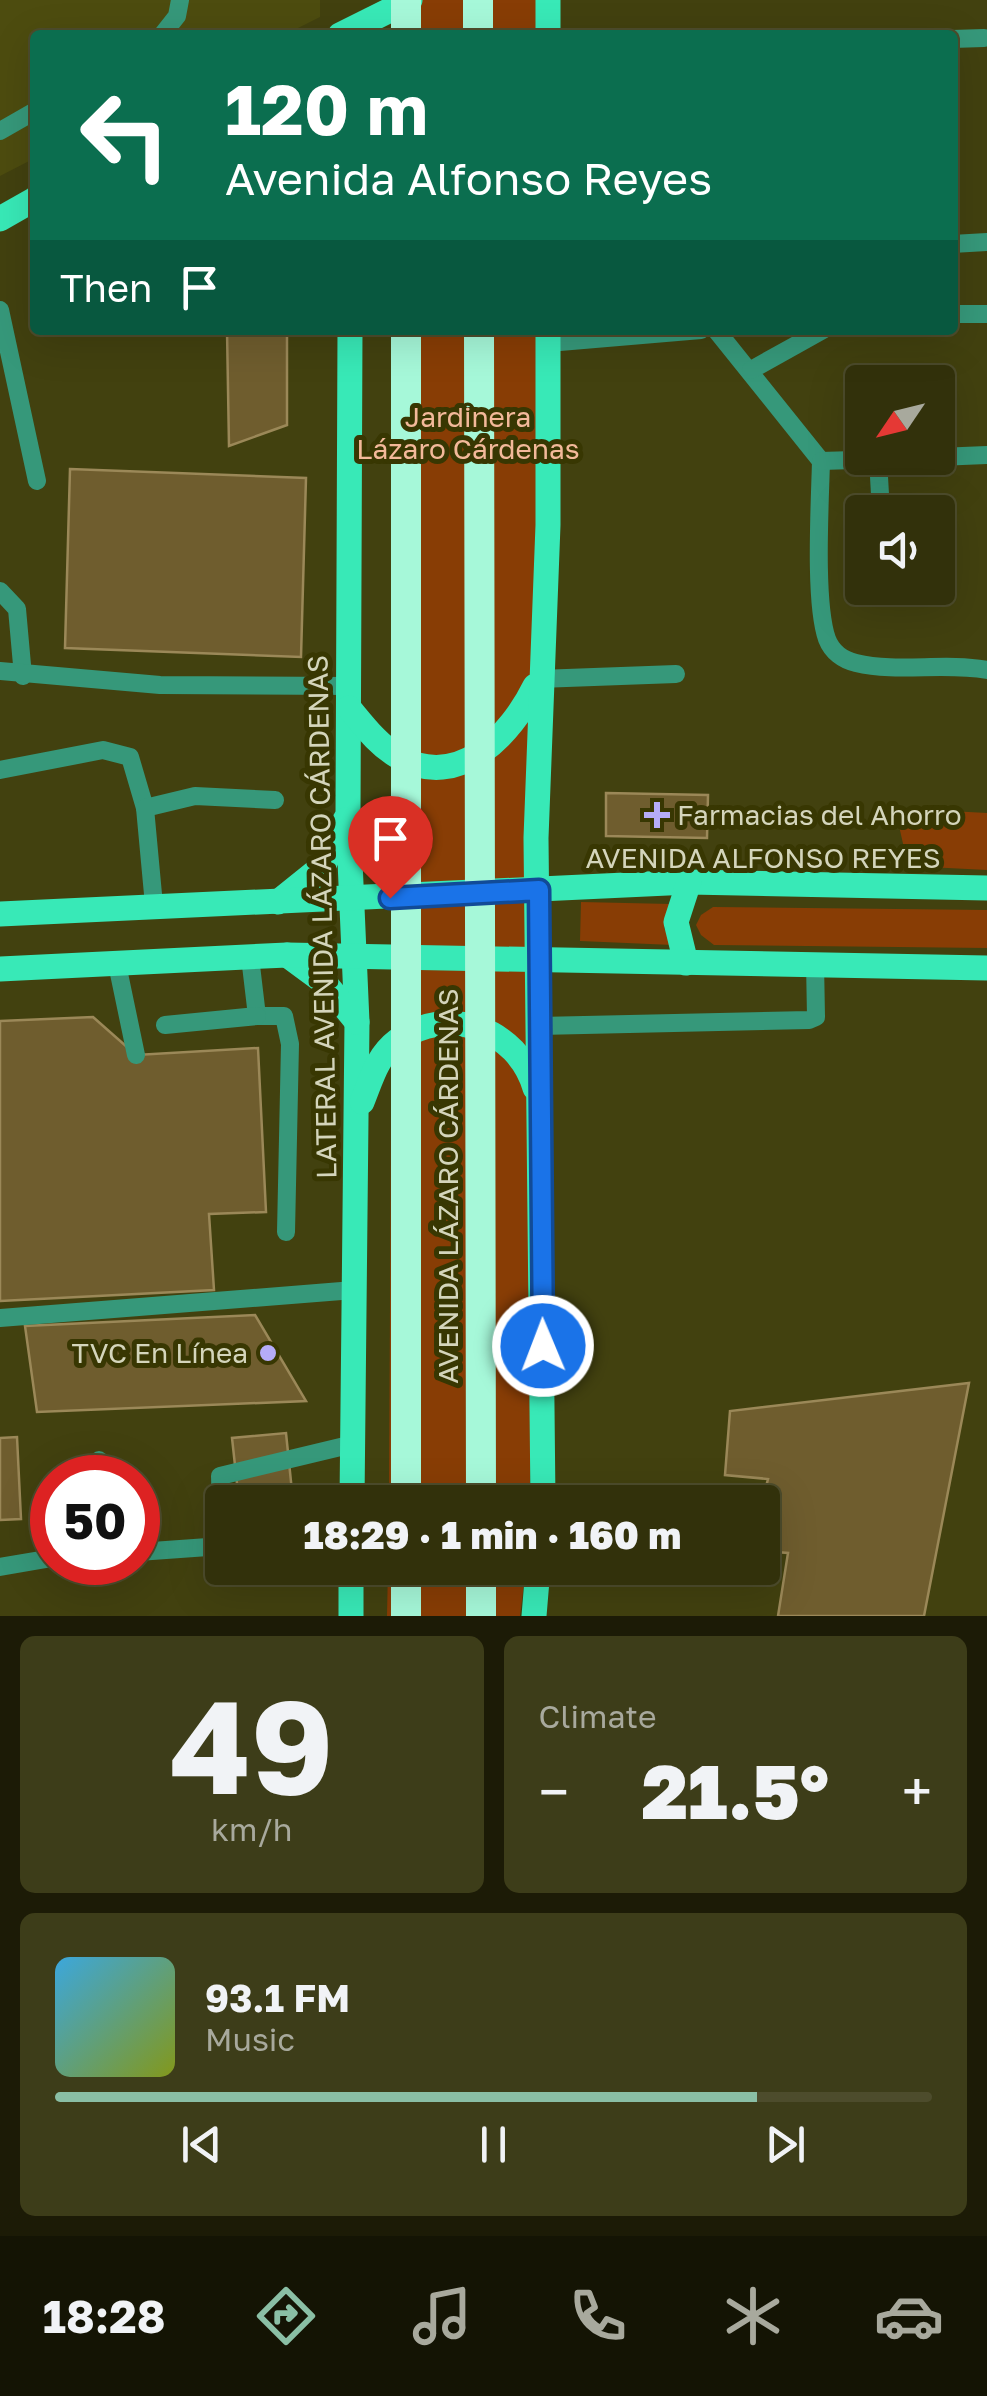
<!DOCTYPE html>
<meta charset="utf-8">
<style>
:root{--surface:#32310b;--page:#3d3d19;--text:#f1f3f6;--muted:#a8a99d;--line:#4d4c2c;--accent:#8abfa5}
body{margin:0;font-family:"Golos Text",sans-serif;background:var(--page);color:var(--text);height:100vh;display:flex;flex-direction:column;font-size:38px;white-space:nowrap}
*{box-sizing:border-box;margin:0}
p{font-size:32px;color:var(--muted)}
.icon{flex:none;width:55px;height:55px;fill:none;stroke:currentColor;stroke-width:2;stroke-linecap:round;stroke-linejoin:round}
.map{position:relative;height:1616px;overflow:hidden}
.panel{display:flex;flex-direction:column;gap:20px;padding:20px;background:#1c1b06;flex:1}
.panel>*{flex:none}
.banner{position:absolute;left:30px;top:30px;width:928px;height:305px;border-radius:10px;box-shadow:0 10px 40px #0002,0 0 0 2px var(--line);background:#0b6e4f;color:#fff;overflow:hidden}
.needle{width:65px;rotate:235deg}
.fabs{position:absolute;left:845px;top:365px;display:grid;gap:20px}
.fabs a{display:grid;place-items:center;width:110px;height:110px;border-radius:10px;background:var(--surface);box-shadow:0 10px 40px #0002,0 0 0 2px var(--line);font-size:50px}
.speed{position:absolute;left:30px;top:1455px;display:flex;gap:20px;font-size:50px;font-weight:700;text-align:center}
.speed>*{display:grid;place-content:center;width:130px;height:130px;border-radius:50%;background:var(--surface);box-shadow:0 10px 40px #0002,0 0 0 2px var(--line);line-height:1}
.speed .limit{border:15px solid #d22;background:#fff;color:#111}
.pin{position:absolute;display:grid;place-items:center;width:85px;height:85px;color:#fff;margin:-102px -42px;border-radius:50% 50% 50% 0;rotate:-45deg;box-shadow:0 0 10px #0007}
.pin .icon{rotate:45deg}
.me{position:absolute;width:110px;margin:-55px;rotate:359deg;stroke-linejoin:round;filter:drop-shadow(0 0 8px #0008)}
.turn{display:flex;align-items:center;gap:35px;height:210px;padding:0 30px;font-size:45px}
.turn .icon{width:130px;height:130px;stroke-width:2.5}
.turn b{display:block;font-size:70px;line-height:85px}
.then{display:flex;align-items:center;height:95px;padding:0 30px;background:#0003;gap:20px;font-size:38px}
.big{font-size:75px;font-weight:800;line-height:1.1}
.panel .widget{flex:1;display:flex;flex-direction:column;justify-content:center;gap:15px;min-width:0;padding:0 35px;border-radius:15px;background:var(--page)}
.panel .dial{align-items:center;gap:0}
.dial b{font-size:130px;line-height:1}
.song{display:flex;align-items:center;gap:30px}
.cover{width:120px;height:120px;border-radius:15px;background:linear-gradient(135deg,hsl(200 70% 55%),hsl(70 70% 35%))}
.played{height:10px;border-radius:5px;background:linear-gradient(90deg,var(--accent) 80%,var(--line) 80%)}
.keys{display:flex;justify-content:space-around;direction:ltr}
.heat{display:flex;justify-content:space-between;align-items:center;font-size:55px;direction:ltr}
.panel .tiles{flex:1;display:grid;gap:20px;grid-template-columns:1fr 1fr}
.widget:last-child{grid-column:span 2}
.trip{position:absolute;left:205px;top:1485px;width:575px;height:100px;border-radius:10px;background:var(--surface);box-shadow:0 10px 40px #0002,0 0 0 2px var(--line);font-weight:800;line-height:100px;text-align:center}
.tab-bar{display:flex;height:160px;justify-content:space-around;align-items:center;background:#141404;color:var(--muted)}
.tab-bar .icon{width:70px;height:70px}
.tab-bar .active{color:var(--accent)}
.tab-bar b{font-size:45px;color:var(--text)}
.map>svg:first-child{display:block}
.built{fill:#4d4c0f}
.green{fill:#883d05}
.building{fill:#6f5d2e;stroke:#9b8858;stroke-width:2.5}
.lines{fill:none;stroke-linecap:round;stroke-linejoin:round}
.minor{stroke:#36987a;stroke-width:18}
.major{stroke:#38e9b7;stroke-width:25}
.highway{stroke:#a6f8d9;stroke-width:30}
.highway-bridge{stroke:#a6f8d9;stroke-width:30}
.route-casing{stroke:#114b97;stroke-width:25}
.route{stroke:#1a73e8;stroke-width:18}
.poi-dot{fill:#b5acf8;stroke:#383702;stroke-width:4}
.labels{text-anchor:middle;stroke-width:10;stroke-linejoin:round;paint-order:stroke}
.park-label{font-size:28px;fill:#f3b99a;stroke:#383702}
.poi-label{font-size:28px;fill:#d4d5bb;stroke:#383702;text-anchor:start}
.street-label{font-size:28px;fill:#d4d5bb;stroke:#383702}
</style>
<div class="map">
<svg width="987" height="1616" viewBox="0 0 987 1616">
<rect width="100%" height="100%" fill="#42410f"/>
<path class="built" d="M 0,0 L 320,0 L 320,17 L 284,35 L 35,35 L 35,158 L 0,176 Z"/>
<g class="green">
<rect x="395" y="0" width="149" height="35"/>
<path d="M 395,330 L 542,330 L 530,1502 L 389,1502 Z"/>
<path d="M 895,808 L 987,813 L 987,870 L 908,866 Z"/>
<path d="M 581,902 L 671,904 L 664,928 L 673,945 L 580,941 Z"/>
<path d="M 713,907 L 987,910 L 987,948 L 714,945 L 701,935 L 696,925 L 701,915 Z"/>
<path d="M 388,1568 L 526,1568 L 520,1616 L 387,1616 Z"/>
</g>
<g class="building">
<path d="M 227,330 L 287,330 L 287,425 L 229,446 Z"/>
<path d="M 70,469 L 306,478 L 301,657 L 65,648 Z"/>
<path d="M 606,793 L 708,795 L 707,838 L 606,836 Z"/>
<path d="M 93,1017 L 136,1055 L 258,1048 L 266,1212 L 209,1214 L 214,1290 L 0,1301 L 0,1021 Z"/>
<path d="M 255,1315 L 306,1401 L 37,1412 L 25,1326 Z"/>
<path d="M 969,1383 L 924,1616 L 778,1616 L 788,1553 L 762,1551 L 762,1502 L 768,1479 L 725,1475 L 730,1411 Z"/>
<path d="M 286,1433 L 293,1501 L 239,1502 L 232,1438 Z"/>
<path d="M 17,1437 L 21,1519 L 0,1520 L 0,1438 Z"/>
</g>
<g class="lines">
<g class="minor">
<path d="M 162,35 L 177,16 L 180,0"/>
<path d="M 952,39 L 984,38"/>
<path d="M 0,131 L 35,111"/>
<path d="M 952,244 L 987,242"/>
<path d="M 0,310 L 37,481"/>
<path d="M 952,314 L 987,314"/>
<path d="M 716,330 L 821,461 C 820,503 814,602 827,639 C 832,652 843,660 856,663 C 898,673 944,662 987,670"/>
<path d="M 548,343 L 701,330"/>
<path d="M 751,370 L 823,330"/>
<path d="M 938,457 L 987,455"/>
<path d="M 878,459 L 881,512"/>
<path d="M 821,461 L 919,458"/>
<path d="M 0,591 L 17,609 L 23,676"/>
<path d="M 0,671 L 160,685 L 349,686"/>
<path d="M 539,679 L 676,674"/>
<path d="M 0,770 L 103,750 L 130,757 L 145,808"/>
<path d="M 154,905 L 145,808 L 195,796 L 275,800"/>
<path d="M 250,957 L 257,1016 L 284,1016 L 290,1044 L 286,1232"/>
<path d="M 117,964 L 136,1055"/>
<path d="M 165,1025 L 257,1016"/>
<path d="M 539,1026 L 809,1020 L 816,1017 L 815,962"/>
<path d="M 0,1318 L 354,1290"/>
<path d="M 99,1460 L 99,1478"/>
<path d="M 222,1539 L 220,1476 L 353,1444"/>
<path d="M 138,1552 L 222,1546"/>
<path d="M 0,1567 L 52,1558"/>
</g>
<g class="major">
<path d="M 340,35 L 410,0"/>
<path d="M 548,35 L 548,0"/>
<path d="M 0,219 L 35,199"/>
<path d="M 350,330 L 348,815 L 357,1022 L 352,1502"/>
<path d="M 349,708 C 364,726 379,746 399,757 C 459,791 511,735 535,686"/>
<path d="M 278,902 L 324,865 L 345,820"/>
<path d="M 0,914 L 689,882 L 987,888"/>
<path d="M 287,955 L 325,983 L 357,1022"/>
<path d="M 686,963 L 676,922 L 689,882"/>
<path d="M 0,969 L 287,955 L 987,968"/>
<path d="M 362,1102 C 371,1080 377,1056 397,1041 C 447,1003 518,1029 535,1088"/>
<path d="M 543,1502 L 536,838 L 548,525 L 548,330"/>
<path d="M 351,1616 L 351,1568"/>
<path d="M 534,1616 L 538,1568"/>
</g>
<g class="highway">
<path d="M 478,0 L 478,35"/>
<path d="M 481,1568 L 481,1616"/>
<path d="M 406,1616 L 406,1568"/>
</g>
<g class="highway-bridge">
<path d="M 406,35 L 406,0"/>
<path d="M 479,330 L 481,1502"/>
<path d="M 406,1502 L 406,330"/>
</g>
</g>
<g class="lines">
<g class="route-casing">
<path id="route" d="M 390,898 L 539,890 L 543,1346"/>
</g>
<use href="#route" class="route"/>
</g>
<g class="poi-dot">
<path d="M652 800h10v10h10v10h-10v10h-10v-10h-10v-10h10z"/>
<circle cx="268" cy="1353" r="10"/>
</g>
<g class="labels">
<g class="park-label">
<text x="468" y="427">Jardinera<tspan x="468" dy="32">Lázaro Cárdenas</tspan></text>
</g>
<g class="poi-label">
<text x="677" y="825">Farmacias del Ahorro</text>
<text x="248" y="1363" text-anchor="end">TVC En Línea</text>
</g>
<g class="street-label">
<text x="763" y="868">AVENIDA ALFONSO REYES</text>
<text transform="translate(322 917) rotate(-91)" y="10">LATERAL AVENIDA LÁZARO CÁRDENAS</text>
<text transform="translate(448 1186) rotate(-90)" y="10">AVENIDA LÁZARO CÁRDENAS</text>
</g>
</g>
</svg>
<div class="fabs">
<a><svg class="needle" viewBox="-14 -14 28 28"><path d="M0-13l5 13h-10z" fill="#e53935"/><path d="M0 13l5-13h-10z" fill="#a8a99d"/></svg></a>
<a><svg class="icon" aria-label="sound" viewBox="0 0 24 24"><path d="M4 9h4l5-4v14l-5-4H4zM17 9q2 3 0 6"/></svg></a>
</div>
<div class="speed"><div class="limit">50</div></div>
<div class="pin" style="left:390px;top:898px;background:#d93025"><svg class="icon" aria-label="arrive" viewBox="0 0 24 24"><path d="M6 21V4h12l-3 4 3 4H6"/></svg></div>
<svg class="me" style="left:543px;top:1346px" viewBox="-20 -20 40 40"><circle r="17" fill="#1a73e8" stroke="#fff" stroke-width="3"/><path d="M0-11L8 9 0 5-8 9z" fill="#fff"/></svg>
<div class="trip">18:29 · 1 min · 160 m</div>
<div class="banner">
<div class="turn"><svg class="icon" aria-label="left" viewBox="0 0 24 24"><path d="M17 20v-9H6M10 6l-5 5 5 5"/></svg><div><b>120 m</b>Avenida Alfonso Reyes</div></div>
<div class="then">Then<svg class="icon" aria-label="arrive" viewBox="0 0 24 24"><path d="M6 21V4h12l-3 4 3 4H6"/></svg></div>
</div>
</div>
<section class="panel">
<div class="tiles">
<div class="widget dial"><b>49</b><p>km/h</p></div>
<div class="widget"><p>Climate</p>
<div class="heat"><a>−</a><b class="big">21.5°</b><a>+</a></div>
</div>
<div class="widget">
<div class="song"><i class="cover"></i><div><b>93.1 FM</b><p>Music</p></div></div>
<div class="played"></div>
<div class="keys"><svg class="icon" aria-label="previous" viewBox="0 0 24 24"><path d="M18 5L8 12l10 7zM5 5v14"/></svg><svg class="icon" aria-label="pause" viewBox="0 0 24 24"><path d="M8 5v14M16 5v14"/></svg><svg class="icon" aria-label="next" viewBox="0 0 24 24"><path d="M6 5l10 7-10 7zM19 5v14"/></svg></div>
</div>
</div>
</section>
<nav class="tab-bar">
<b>18:28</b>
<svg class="icon active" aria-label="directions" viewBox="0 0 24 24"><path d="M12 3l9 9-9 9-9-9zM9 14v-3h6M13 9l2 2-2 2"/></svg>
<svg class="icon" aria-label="music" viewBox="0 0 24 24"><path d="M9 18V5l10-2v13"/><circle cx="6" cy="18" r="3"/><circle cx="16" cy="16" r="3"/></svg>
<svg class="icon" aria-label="phone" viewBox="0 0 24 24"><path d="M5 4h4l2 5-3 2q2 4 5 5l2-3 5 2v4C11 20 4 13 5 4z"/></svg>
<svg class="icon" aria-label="climate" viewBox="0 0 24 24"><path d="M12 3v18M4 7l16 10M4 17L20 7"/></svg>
<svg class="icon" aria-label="car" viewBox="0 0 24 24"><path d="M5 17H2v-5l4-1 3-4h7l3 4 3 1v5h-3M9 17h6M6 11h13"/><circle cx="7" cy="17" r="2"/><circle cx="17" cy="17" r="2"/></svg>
</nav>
